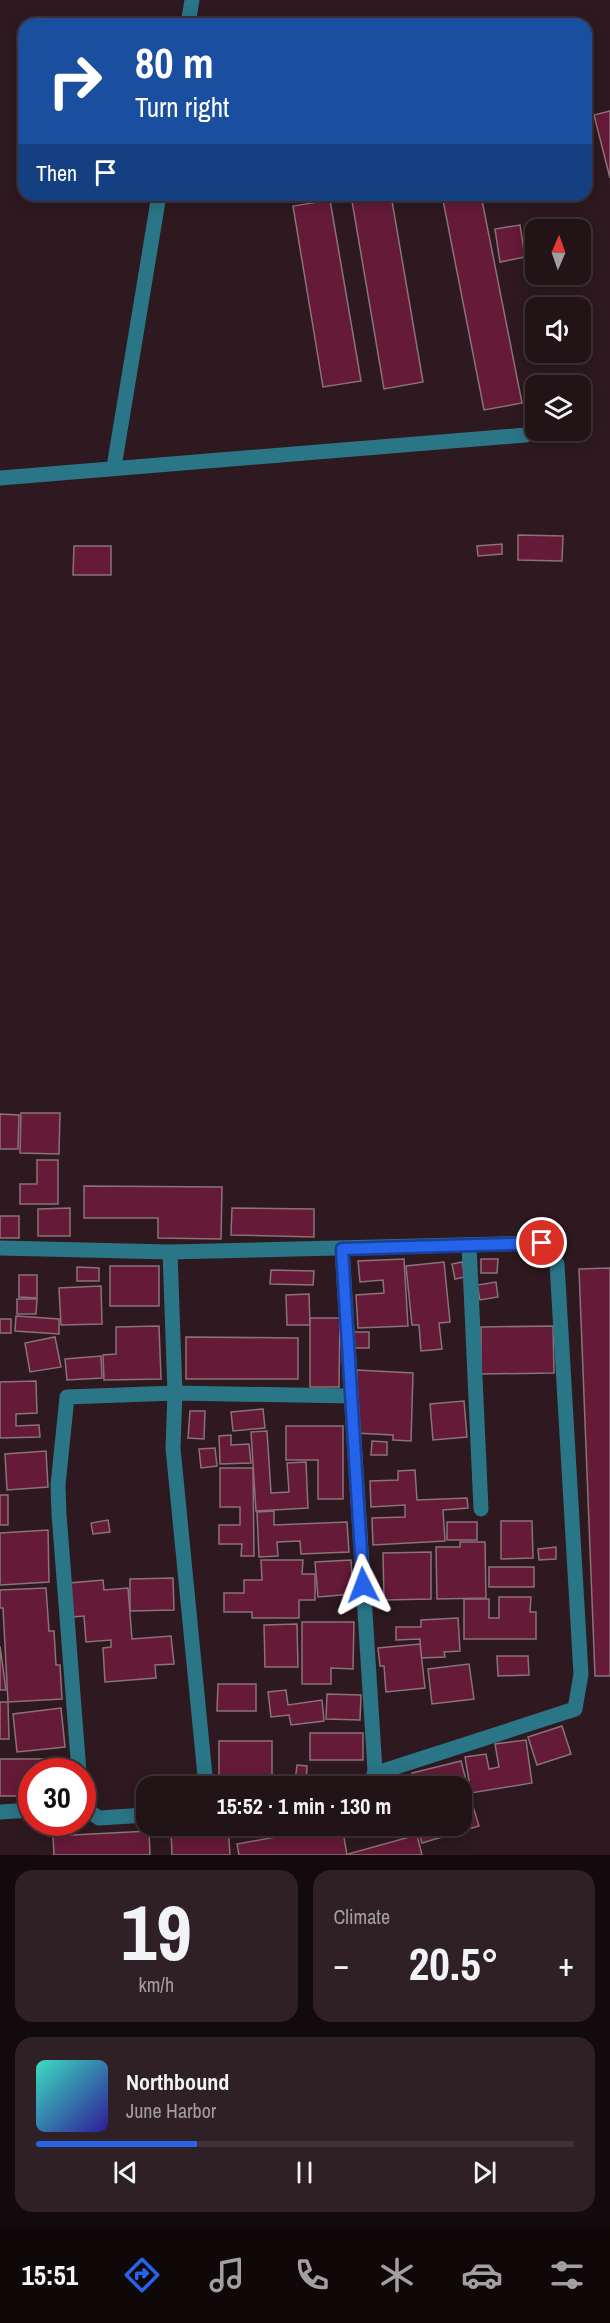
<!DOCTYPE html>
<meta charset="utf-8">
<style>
:root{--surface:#221317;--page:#2e2024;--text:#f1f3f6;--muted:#a29ea1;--line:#3f3236;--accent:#2563eb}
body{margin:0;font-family:"Archivo Narrow",sans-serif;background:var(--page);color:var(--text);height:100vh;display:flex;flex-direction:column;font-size:22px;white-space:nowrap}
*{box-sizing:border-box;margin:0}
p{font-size:20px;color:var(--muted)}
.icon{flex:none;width:33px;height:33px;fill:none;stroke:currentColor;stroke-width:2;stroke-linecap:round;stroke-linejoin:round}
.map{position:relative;height:1855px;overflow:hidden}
.side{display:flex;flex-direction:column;gap:15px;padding:15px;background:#130a0d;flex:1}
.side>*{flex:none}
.banner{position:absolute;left:18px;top:18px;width:574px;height:183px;border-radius:18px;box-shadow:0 3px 15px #0003,0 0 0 2px var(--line);background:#1a4fa0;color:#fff;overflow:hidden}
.needle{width:39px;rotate:2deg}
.tools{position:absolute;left:525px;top:219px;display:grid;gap:12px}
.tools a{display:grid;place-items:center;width:66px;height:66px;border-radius:12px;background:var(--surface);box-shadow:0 3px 15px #0003,0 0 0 2px var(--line);font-size:30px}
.speed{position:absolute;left:18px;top:1758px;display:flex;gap:12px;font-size:30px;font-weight:700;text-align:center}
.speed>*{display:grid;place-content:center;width:78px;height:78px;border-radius:50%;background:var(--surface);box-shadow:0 3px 15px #0003,0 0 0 2px var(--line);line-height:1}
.speed .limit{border:9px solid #d22;background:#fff;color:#111}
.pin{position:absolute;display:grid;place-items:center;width:51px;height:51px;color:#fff;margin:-26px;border:3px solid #fff;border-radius:50%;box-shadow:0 2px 6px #0007}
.me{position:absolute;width:66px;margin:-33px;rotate:357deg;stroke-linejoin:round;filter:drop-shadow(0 0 4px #0008)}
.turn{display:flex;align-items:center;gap:21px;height:126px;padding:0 18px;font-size:27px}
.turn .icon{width:78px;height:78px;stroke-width:2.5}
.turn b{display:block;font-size:42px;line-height:51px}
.then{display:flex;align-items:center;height:57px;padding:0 18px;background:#0003;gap:12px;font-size:22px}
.big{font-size:45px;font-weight:800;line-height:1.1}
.side .widget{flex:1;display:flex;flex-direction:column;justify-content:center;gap:9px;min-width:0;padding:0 21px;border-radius:18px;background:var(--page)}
.side .dial{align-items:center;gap:0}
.dial b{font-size:78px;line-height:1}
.song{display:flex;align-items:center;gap:18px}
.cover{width:72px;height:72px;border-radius:9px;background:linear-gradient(135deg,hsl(170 70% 55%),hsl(250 70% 35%))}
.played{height:6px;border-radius:3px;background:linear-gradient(90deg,var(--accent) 30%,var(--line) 30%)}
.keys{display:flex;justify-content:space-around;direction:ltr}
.heat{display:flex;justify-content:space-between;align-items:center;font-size:33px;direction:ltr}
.side .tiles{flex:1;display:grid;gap:15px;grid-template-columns:1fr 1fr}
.widget:last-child{grid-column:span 2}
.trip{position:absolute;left:136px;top:1776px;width:336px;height:60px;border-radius:18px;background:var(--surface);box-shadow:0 3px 15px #0003,0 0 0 2px var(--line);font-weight:800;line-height:60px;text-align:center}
.menu{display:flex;height:96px;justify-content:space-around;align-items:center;background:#0e0809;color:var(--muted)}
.menu .icon{width:42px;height:42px}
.menu .selected{color:var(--accent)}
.menu b{font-size:27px;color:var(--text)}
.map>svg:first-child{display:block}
.building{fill:#651a38;stroke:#8b7278;stroke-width:1.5}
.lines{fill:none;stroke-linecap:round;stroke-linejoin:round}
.minor{stroke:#2a7586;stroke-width:15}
.route-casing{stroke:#184099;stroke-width:15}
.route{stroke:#2563eb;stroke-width:10}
</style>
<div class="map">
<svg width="610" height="1855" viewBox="0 0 610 1855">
<rect width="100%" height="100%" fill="#2d191f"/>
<g class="building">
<path d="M 610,111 L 610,178 L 594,115 Z"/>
<path d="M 383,195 L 391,195 L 423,382 L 384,389 L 352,201 Z"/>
<path d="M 442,195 L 481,195 L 522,403 L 484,410 Z"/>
<path d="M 330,200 L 361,381 L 323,387 L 293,206 Z"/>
<path d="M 520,225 L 525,257 L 500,262 L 495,229 Z"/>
<path d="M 518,535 L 563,536 L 562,561 L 518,560 Z"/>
<path d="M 502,544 L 502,554 L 478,556 L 477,546 Z"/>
<path d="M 74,546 L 111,546 L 111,575 L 73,575 Z"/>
<path d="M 21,1113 L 60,1113 L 59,1154 L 20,1153 Z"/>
<path d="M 0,1114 L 19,1115 L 18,1149 L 0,1149 Z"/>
<path d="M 37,1160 L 58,1160 L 58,1204 L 20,1204 L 20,1184 L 37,1184 Z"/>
<path d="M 84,1186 L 222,1187 L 221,1239 L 158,1238 L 158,1218 L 84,1218 Z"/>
<path d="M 70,1208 L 70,1236 L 38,1236 L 38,1209 Z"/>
<path d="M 232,1208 L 314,1209 L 314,1237 L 231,1235 Z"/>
<rect x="0" y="1216" width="19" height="22"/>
<path d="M 404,1259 L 408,1326 L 358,1328 L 356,1295 L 384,1293 L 383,1280 L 360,1282 L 358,1261 Z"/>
<path d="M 481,1259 L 498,1259 L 497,1273 L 481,1273 Z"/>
<path d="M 444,1262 L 450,1322 L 439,1323 L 442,1349 L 421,1351 L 419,1325 L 412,1325 L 406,1266 Z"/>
<path d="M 462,1262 L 465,1277 L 455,1279 L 452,1264 Z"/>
<rect x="110" y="1266" width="49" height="40"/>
<path d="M 77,1267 L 99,1268 L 99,1281 L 77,1281 Z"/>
<path d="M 610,1268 L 610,1676 L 595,1676 L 579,1269 Z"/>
<path d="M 271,1270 L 314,1271 L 313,1285 L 270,1284 Z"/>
<path d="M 19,1275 L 37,1275 L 37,1298 L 19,1297 Z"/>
<path d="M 496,1282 L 498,1297 L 480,1300 L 477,1285 Z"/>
<path d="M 101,1286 L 102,1324 L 61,1325 L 59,1288 Z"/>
<path d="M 309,1294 L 310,1325 L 287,1325 L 286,1295 Z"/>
<path d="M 17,1299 L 37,1299 L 36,1314 L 17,1314 Z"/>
<path d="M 16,1316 L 59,1319 L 59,1334 L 15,1331 Z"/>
<path d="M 310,1318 L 340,1318 L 339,1387 L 310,1387 Z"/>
<rect x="0" y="1319" width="11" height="14"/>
<path d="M 159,1326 L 161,1379 L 104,1380 L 103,1355 L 116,1354 L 116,1327 Z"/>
<path d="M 553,1326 L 554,1373 L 481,1374 L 481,1327 Z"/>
<rect x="354" y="1332" width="15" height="16"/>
<path d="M 55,1337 L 61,1367 L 30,1372 L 25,1343 Z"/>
<path d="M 186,1337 L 298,1338 L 298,1379 L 186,1379 Z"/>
<path d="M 101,1356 L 102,1378 L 67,1380 L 65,1359 Z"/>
<path d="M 357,1370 L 413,1373 L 411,1441 L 393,1440 L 393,1435 L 355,1433 Z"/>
<path d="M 36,1381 L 37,1413 L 16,1414 L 16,1426 L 39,1425 L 40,1437 L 0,1438 L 0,1382 Z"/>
<path d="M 464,1401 L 467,1437 L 433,1440 L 430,1404 Z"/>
<path d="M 263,1409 L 265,1428 L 233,1431 L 231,1412 Z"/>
<path d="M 190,1411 L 205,1411 L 204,1439 L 188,1438 Z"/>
<path d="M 286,1426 L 343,1426 L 343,1499 L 318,1499 L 318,1460 L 286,1460 Z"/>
<path d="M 267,1431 L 271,1493 L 289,1492 L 287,1463 L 306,1462 L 308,1508 L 256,1511 L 251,1432 Z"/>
<path d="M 231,1435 L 231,1445 L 249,1444 L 251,1463 L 220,1464 L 219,1436 Z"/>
<path d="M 372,1441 L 387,1442 L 387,1455 L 371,1455 Z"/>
<path d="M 215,1448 L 217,1466 L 201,1468 L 199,1449 Z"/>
<path d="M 46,1451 L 48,1487 L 7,1490 L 5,1454 Z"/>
<path d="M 220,1468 L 253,1468 L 254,1556 L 241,1556 L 242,1544 L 219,1544 L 219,1525 L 240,1525 L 240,1507 L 220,1507 Z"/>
<path d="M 415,1470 L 417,1500 L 467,1498 L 468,1508 L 443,1510 L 445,1541 L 373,1545 L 372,1518 L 405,1517 L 405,1505 L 371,1507 L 370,1481 L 398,1480 L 398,1471 Z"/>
<rect x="0" y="1495" width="8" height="30"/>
<path d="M 274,1511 L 274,1525 L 347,1522 L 349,1552 L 301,1554 L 300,1541 L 277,1542 L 278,1556 L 259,1557 L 257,1512 Z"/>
<path d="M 108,1520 L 110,1532 L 93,1534 L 91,1523 Z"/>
<path d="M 501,1521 L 532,1521 L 533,1558 L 501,1559 Z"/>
<rect x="447" y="1522" width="30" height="18"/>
<path d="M 48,1530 L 49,1582 L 0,1585 L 0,1533 Z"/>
<path d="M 460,1542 L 485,1542 L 486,1598 L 437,1599 L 436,1547 L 460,1547 Z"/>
<path d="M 556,1547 L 556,1559 L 539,1560 L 538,1549 Z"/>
<path d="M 431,1552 L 431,1599 L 384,1600 L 383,1553 Z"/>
<path d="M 261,1560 L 303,1560 L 302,1574 L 315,1574 L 315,1600 L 299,1600 L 299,1618 L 252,1618 L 252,1612 L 224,1612 L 224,1593 L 244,1593 L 244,1580 L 262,1580 Z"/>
<path d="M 351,1560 L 353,1594 L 318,1597 L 315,1562 Z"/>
<rect x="489" y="1567" width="45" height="20"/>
<path d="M 173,1578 L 174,1610 L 130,1611 L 130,1579 Z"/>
<path d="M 103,1580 L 104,1590 L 128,1588 L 132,1639 L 171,1636 L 174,1664 L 155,1665 L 156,1678 L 105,1682 L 103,1648 L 111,1647 L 111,1640 L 86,1642 L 84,1616 L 72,1617 L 69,1583 Z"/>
<path d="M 46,1588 L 49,1631 L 54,1631 L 56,1665 L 60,1665 L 62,1699 L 8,1702 L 3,1608 L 0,1608 L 0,1590 Z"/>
<path d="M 499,1597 L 531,1597 L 530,1612 L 536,1612 L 536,1639 L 464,1639 L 464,1599 L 489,1599 L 489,1618 L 499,1618 Z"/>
<path d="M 458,1618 L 460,1651 L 444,1652 L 445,1657 L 421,1658 L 420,1639 L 396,1640 L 396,1627 L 421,1627 L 421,1620 Z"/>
<path d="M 302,1622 L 354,1622 L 353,1669 L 331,1668 L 331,1684 L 302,1684 Z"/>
<path d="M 297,1624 L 298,1667 L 265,1667 L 264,1625 Z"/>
<path d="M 420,1644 L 425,1688 L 386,1692 L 384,1666 L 380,1666 L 378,1648 Z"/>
<path d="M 0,1646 L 6,1690 L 0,1690 Z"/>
<path d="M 497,1656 L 528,1656 L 529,1675 L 498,1676 Z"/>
<path d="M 469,1664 L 474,1699 L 432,1704 L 428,1669 Z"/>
<path d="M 218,1684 L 256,1684 L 256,1711 L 217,1711 Z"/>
<path d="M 286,1690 L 288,1705 L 322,1700 L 324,1721 L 291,1725 L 289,1715 L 271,1717 L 268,1692 Z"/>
<path d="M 327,1694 L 361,1695 L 360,1720 L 326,1719 Z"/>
<path d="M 0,1702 L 8,1702 L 9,1739 L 0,1739 Z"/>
<path d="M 61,1708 L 65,1747 L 17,1752 L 13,1714 Z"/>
<path d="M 562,1726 L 571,1754 L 537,1765 L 528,1737 Z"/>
<rect x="310" y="1733" width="53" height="27"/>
<path d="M 526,1740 L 532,1783 L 471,1793 L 465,1757 L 486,1754 L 489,1769 L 499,1767 L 495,1744 Z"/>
<rect x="219" y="1741" width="53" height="45"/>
<path d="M 0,1759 L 66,1759 L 66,1772 L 32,1772 L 32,1796 L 0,1796 Z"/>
<path d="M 461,1761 L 466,1780 L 441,1786 L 415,1786 L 412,1773 Z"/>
<path d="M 297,1765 L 307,1766 L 306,1786 L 277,1786 L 278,1781 L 295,1782 Z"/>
<path d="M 410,1776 L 413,1786 L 383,1786 L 382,1784 Z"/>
<path d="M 468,1790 L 479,1826 L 422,1843 L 417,1826 L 462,1826 L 462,1792 Z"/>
<path d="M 336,1826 L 342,1826 L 347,1855 L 239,1855 L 237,1844 Z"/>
<path d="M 228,1827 L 230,1855 L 172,1855 L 171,1832 Z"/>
<path d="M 149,1831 L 150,1855 L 54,1855 L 53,1836 Z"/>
<path d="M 417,1835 L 422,1855 L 348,1855 L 348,1854 Z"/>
</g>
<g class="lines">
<g class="minor">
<path d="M 188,24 L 192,0"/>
<path d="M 114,467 L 159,195"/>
<path d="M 0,478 L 526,435"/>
<path d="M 469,1245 L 481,1509"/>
<path d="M 0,1248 L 170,1252 L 542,1243 L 557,1264 L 581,1674 L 575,1709 L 374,1774"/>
<path d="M 342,1249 L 376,1786"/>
<path d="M 170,1252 L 175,1393 L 173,1448 L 206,1786"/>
<path d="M 79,1772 L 59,1514 L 58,1485 L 67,1397 L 175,1393 L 351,1396"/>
<path d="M 82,1807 L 99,1818 L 147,1815"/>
<path d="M 0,1812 L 32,1810"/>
<path d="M 232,1826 L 240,1830 L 270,1826"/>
</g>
</g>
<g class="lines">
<g class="route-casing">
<path id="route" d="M 363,1585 L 342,1249 L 542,1243"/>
</g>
<use href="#route" class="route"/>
</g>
</svg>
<div class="tools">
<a><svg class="needle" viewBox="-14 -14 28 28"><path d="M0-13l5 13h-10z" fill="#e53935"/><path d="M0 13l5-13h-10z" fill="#a29ea1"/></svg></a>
<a><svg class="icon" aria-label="sound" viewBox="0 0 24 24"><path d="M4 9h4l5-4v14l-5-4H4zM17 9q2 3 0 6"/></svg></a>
<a><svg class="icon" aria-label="layers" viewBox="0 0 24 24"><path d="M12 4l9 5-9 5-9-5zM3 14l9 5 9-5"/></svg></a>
</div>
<div class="speed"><div class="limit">30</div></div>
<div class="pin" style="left:542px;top:1243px;background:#d93025"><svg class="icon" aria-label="arrive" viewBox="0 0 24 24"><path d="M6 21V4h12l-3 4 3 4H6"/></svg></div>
<svg class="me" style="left:363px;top:1585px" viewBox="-20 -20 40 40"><path d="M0-17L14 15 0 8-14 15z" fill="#2563eb" stroke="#fff" stroke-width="4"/></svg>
<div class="trip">15:52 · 1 min · 130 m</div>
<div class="banner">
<div class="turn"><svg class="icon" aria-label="right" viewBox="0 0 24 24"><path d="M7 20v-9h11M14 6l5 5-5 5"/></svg><div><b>80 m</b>Turn right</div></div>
<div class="then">Then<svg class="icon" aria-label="arrive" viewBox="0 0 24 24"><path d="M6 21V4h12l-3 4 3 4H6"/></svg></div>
</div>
</div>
<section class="side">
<div class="tiles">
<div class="widget dial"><b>19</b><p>km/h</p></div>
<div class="widget"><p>Climate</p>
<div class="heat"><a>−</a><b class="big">20.5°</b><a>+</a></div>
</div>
<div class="widget">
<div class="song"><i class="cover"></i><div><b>Northbound</b><p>June Harbor</p></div></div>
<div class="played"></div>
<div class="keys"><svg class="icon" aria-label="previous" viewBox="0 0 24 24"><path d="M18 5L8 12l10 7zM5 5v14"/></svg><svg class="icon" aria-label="pause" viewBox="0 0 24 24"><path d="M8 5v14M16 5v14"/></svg><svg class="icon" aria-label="next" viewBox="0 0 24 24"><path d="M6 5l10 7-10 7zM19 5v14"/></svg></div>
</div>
</div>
</section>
<nav class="menu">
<b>15:51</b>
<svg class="icon selected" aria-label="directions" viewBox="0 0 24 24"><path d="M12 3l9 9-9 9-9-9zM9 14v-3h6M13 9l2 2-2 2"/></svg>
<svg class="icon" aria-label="music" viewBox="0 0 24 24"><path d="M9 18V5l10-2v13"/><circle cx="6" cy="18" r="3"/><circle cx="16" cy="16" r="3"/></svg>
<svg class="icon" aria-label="phone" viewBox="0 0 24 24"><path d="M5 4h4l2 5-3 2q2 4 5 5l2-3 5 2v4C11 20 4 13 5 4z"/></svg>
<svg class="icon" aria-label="climate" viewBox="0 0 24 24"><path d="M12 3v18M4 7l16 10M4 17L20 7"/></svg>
<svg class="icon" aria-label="car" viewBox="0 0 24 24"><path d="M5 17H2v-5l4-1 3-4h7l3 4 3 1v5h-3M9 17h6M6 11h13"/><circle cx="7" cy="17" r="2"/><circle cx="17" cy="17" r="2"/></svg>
<svg class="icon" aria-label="filters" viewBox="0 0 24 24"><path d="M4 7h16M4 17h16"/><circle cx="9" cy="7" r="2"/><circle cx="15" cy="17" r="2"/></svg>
</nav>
